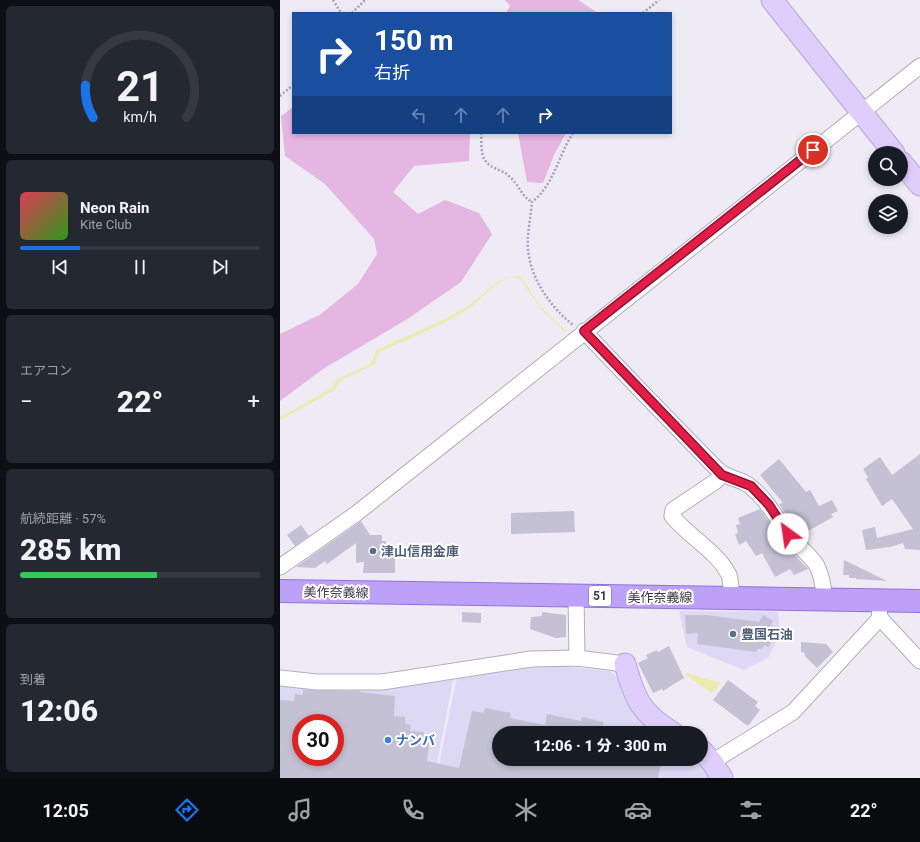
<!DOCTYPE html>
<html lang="ja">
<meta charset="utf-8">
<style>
:root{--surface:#171b24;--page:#242831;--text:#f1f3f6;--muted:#9ea1a6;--line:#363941;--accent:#1a73e8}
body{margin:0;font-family:Roboto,"Noto Sans JP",sans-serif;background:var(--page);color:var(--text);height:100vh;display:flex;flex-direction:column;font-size:15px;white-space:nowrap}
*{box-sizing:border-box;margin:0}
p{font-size:13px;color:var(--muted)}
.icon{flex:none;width:22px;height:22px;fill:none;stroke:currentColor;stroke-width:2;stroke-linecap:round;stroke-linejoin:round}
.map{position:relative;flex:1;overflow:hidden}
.details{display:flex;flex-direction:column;gap:6px;padding:6px;background:#0d0f14;width:280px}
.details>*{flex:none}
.banner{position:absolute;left:12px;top:12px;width:380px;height:122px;border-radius:0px;box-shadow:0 2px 6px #0003;background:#1a4fa0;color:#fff;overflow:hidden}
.buttons{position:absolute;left:588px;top:146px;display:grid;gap:8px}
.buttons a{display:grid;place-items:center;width:40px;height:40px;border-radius:50%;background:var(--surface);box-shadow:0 2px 6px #0003;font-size:20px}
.speed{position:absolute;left:12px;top:714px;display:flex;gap:8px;font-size:20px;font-weight:700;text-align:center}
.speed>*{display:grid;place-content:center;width:52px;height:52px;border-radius:50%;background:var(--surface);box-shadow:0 2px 6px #0003;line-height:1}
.speed .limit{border:6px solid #d22;background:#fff;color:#111}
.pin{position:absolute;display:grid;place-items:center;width:34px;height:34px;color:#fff;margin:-17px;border:2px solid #fff;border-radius:50%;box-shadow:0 1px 4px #0007}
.me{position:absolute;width:44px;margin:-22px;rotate:329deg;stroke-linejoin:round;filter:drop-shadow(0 0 3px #0008)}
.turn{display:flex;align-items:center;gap:14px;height:84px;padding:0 16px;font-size:18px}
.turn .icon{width:52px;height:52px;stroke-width:2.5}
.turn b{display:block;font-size:28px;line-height:34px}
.lanes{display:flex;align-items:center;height:38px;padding:0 16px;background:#0003;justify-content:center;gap:20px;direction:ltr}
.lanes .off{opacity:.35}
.big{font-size:30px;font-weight:800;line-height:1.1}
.details .tile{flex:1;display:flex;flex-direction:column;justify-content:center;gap:6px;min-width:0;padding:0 14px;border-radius:6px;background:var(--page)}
.details .dial{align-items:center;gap:0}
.dial svg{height:104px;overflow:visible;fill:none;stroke:var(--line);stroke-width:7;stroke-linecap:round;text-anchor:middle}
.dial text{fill:var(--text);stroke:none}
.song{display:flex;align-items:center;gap:12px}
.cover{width:48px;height:48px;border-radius:6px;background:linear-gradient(135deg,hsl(350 70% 55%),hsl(110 70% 35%))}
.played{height:4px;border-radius:2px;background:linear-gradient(90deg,var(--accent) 25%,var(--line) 25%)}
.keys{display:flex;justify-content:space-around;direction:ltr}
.heat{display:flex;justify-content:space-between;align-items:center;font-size:22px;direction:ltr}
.charge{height:6px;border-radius:3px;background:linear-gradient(90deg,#34c759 57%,var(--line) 0)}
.trip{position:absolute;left:212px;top:726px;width:216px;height:40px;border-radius:20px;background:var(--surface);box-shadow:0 2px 6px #0003;font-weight:800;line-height:40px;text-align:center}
.tab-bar{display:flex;height:64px;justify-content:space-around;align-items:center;background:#090b0e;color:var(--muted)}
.tab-bar .icon{width:28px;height:28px}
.tab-bar .selected{color:var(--accent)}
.tab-bar b{font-size:18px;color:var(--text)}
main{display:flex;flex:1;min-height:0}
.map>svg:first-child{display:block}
.commercial{fill:#ddd8f4;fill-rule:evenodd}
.green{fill:#e5b6e2}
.water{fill:#ebecac}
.building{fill:#c5c1d5;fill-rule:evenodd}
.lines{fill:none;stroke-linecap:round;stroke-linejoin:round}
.street-casing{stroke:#b2aebf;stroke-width:17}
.secondary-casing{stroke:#b9a6dd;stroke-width:23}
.primary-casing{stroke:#9270dd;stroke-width:24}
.path{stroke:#a8a0c0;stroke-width:2.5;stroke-dasharray:2 2;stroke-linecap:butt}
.street{stroke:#fff;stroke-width:15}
.secondary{stroke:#dfcefb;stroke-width:21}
.primary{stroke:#bda0f8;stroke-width:22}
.route-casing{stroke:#92132f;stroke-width:10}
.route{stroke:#e11d48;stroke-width:7}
.service-dot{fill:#5c6f8a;stroke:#fff;stroke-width:1.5}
.shop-dot{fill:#3f7fe0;stroke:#fff;stroke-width:1.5}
.labels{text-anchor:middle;stroke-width:4;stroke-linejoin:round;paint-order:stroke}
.shield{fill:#fff;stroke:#76747f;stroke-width:1}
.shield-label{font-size:12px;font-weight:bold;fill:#3c3948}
.service-label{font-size:13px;font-weight:bold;fill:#4e5e75;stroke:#fff;text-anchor:start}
.street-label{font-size:13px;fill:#3c3948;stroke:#fff}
.shop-label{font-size:13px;font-weight:bold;fill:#366cbe;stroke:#fff;text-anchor:start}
</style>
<main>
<section class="details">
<div class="tile dial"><svg viewBox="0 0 100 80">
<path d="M14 69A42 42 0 1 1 86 69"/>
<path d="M14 69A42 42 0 0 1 8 44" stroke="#1a73e8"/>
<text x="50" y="56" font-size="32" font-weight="700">21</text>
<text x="50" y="72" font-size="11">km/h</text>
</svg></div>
<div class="tile">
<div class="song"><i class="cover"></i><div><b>Neon Rain</b><p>Kite Club</p></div></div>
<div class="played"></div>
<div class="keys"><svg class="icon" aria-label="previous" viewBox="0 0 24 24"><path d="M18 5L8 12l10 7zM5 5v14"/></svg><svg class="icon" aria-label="pause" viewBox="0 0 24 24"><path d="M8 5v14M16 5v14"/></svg><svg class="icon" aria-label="next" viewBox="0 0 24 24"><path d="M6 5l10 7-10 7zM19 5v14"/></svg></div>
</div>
<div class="tile"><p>エアコン</p>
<div class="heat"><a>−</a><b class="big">22°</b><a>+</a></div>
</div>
<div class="tile"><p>航続距離 · 57%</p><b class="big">285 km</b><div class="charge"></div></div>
<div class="tile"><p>到着</p><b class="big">12:06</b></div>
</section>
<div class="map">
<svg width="640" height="778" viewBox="0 0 640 778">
<rect width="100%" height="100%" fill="#eeebf4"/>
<g class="commercial">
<path d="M 399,611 L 498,612 L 500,633 L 488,658 L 464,670 L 407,647 Z"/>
<path d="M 270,665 L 330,671 L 339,679 L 341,690 L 346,701 L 357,716 L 378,733 L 219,733 L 219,759 L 418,759 L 434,778 L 156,778 L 177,678 L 237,667 Z"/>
<path d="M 173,680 L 154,778 L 0,778 L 0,686 L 98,689 ZM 21,723 L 55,723 L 55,757 L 21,757 Z"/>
</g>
<g class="green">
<path d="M 225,0 L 298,0 L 318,13 L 226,13 L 230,6 Z"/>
<path d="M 13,107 L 13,133 L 190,133 L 189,161 L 134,166 L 113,192 L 138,214 L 165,200 L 199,213 L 212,234 L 181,282 L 129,318 L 43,369 L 0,401 L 0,334 L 41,314 L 78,284 L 97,254 L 94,239 L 45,184 L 5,156 L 1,116 Z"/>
<path d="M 238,133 L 286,133 L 274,155 L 263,183 L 247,182 Z"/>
</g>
<g class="water">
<path d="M 238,276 L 242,278 L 261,307 L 286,331 L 285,332 L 261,309 L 241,280 C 227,269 202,298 192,306 C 168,324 126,339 98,353 L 95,364 L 61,380 L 53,391 L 0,420 L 0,417 L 51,389 L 59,378 L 91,364 L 96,351 C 125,336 157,325 185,308 C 204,297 214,277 238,276 Z"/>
<path d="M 407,673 L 441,683 L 432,693 L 406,675 Z"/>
</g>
<g class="building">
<path d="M 640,454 L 640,550 L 625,549 L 623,543 L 610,547 L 586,550 L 582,530 L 595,527 L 597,538 L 633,529 L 612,499 L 602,506 L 586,479 L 588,477 L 583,469 L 600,457 L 612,475 Z"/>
<path d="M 499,459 L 526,492 L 530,490 L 539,506 L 552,500 L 558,511 L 551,514 L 553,517 L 521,535 L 519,533 L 499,504 L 503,503 L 480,475 Z"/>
<path d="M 480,509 L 505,545 L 528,569 L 514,575 L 510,569 L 495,577 L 482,553 L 476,556 L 466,541 L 459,545 L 455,534 L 458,533 L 456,525 L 460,524 L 458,518 Z"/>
<path d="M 294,511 L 295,532 L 231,534 L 231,513 Z"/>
<path d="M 81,521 L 90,535 L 102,535 L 102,541 L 106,541 L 106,551 L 115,552 L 115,573 L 83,573 L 84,562 L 76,563 L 76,543 L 47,564 L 45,561 L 35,568 L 16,567 Z"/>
<path d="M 21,525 L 29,536 L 15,546 L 7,535 Z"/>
<path d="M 564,560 L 607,581 L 576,579 L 576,578 L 569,578 L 569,575 L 563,575 Z"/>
<path d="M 182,612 L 201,613 L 201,623 L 182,622 Z"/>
<path d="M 262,612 L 286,615 L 286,637 L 276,638 L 250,629 L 251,617 L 262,616 Z"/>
<path d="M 405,615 L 427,615 L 479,622 L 483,615 L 493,621 L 489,628 L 497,631 L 489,647 L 484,645 L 482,649 L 477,649 L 477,652 L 417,644 L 418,633 L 406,634 Z"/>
<path d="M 521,642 L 546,644 L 553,652 L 537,668 L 525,656 L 525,653 L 521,652 Z"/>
<path d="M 389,646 L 404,678 L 383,691 L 382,689 L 373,693 L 358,663 L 368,658 L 366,655 L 377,650 L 378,652 Z"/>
<path d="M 448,680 L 478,702 L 475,706 L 480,710 L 468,726 L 433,700 Z"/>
<path d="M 23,690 L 80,691 L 80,692 L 115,696 L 114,716 L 125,717 L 125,724 L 131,725 L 130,731 L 144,732 L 143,743 L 149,743 L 147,761 L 179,768 L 192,711 L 204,713 L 205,708 L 231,713 L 230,718 L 265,725 L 267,714 L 301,721 L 302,717 L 324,722 L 321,733 L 219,733 L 219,759 L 382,759 L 378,778 L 0,778 L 0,700 L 14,701 L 15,694 L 23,695 ZM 21,723 L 55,723 L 55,757 L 21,757 Z"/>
</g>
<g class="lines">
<g class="street-casing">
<g id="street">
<path d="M 304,331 C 347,377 391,422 435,467 C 448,481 460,477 471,487 C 488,501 496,518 509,535 C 517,546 530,554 537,566 C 542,577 544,588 544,599"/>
<path d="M 442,475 L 436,481 L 393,510 L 392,516 C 409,537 437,551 449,575 C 451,581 451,591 452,597"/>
<path d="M 0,567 L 77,513 L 640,66"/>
<path d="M 296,596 L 297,658"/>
<path d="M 599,608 L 600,618 L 640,661"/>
<path d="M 0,678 L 37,682 L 102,682 L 251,659 L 297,658 L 345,664"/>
<path d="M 432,762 L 513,712 L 600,618"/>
</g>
</g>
<g class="secondary-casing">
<g id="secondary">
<path d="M 492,0 L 614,153"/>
<path d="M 621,162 L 640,185"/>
<path d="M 345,664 C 355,700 361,713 393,733"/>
<path d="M 421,750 L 432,762 L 442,778"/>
</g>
</g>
<g class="primary-casing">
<path id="primary" d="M 0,591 L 640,601"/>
</g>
<g class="path">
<path d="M 53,0 L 61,13"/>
<path d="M 72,13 L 85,0"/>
<path d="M 363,13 L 379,0"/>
<path d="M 0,96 L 13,85"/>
<path d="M 201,133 C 202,140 200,154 205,160 C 211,170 223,169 230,177 C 239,185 241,196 252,202"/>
<path d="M 293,133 C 278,156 274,185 252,202 C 251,213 249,225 248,236 C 245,271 267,304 293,325"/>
</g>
<use href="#street" class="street"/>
<use href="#secondary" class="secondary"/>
<use href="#primary" class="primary"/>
</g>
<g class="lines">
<g class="route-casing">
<path id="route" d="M 508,534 L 489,505 L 471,486 L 442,475 L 304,331 L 533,150"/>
</g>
<use href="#route" class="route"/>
</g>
<g class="service-dot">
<circle cx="93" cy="551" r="4"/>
<circle cx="453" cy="634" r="4"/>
</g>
<circle class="shop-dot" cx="108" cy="740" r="4"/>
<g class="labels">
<rect class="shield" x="309" y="586" width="22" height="20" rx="3"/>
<g class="shield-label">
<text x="320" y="600">51</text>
</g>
<g class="service-label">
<text x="101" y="556">津山信用金庫</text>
<text x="461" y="639">豊国石油</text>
</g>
<g class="street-label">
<text transform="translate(56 592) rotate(1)" y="5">美作奈義線</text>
<text x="380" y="602">美作奈義線</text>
</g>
<g class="shop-label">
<text x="116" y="745">ナンバ</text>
</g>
</g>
</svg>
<div class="buttons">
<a><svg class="icon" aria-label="search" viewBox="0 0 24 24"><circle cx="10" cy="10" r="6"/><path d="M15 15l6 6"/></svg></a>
<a><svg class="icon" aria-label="layers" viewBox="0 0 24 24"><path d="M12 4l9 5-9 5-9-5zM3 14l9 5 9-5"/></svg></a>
</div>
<div class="speed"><div class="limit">30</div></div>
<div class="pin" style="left:533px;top:150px;background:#d93025"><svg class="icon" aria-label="arrive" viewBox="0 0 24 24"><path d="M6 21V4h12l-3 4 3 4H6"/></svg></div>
<svg class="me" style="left:508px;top:534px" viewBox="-20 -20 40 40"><circle r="19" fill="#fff"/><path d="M0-13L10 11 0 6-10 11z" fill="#e11d48"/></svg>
<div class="trip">12:06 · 1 分 · 300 m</div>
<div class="banner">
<div class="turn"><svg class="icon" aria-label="right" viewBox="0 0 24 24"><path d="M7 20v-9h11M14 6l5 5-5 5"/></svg><div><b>150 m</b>右折</div></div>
<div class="lanes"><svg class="icon off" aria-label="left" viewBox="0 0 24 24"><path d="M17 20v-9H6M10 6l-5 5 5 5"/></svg><svg class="icon off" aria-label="ahead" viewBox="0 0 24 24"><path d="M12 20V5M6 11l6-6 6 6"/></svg><svg class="icon off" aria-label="ahead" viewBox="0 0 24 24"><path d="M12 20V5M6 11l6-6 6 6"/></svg><svg class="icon" aria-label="right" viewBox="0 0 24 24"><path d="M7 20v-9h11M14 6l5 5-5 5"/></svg></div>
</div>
</div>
</main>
<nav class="tab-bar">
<b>12:05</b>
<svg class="icon selected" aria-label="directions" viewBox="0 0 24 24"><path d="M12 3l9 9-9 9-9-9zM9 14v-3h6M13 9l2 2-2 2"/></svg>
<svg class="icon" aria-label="music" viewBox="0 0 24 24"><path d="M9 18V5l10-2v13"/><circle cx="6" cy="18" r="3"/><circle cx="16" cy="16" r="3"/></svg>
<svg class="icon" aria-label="phone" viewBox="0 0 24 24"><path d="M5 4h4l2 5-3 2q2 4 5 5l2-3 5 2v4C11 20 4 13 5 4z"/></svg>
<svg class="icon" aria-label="climate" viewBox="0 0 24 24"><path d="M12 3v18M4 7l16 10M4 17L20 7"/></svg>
<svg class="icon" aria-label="car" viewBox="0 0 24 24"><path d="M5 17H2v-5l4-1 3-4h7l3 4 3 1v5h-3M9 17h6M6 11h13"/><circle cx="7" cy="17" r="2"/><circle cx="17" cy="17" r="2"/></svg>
<svg class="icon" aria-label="filters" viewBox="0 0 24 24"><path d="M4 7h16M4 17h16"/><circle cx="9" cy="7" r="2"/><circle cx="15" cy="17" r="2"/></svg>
<b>22°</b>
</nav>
